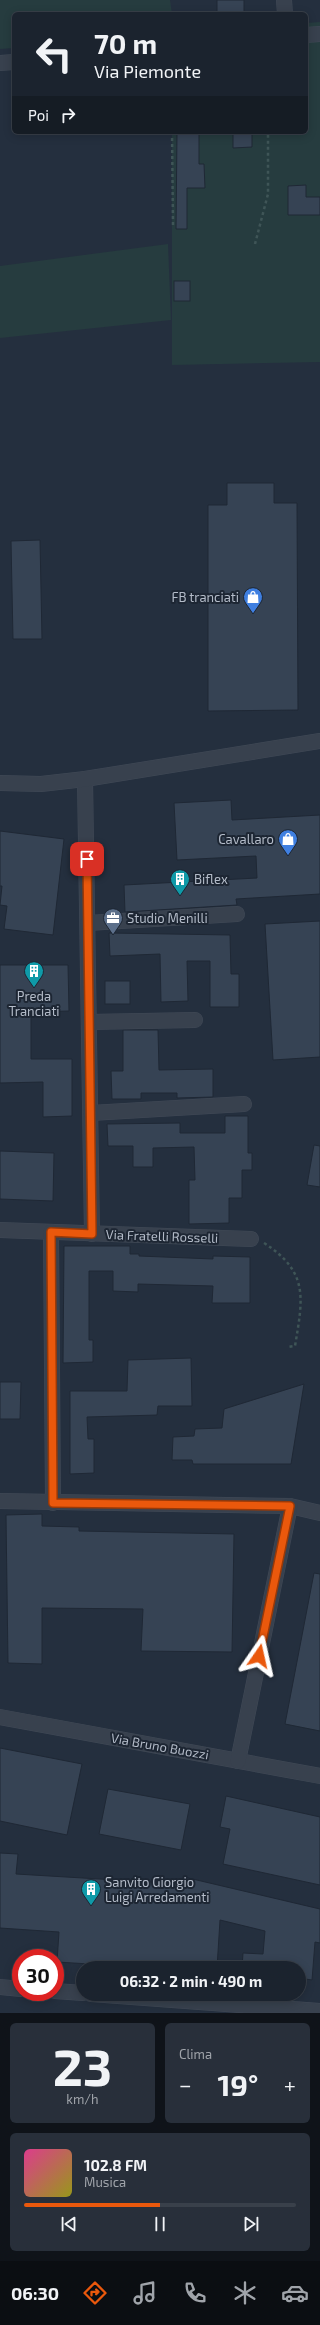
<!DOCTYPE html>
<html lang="it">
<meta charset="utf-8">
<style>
:root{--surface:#1b232e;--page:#282f3a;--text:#f1f3f6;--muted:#a0a4aa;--line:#39404a;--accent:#ea580c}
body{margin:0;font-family:"Exo 2",sans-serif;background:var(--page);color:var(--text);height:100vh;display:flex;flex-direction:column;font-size:15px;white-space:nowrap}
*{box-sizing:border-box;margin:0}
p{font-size:13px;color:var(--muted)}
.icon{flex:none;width:22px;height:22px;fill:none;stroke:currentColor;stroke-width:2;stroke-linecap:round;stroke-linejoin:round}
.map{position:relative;height:2013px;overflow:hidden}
.panel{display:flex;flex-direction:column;gap:10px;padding:10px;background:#0f1319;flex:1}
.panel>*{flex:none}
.guide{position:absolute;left:12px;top:12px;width:296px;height:122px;border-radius:6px;box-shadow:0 2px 10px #0003,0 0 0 1px var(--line);background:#1b232e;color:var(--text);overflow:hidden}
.speed{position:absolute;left:12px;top:1949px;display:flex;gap:8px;font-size:20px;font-weight:700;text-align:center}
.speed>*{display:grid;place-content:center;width:52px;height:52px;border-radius:50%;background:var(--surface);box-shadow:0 2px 10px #0003,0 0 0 1px var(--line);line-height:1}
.speed .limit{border:6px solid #d22;background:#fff;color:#111}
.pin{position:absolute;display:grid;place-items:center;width:34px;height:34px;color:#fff;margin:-17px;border-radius:8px;box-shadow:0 2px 6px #0006}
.me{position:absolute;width:44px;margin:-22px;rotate:11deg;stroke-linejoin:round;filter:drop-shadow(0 0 3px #0008)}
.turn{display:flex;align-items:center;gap:14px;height:84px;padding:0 16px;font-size:18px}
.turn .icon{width:52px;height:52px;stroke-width:2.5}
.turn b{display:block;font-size:28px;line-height:34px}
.then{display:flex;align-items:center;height:38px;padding:0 16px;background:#0003;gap:8px;font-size:15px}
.big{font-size:30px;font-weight:700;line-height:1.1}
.panel .widget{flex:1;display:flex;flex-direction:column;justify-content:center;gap:6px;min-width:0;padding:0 14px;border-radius:6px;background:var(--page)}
.panel .dial{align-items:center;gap:0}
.dial b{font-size:52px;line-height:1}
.song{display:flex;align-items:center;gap:12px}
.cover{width:48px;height:48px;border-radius:6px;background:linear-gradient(135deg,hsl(330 70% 55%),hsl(60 70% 35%))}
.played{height:4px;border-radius:2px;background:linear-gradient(90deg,var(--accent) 50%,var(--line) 50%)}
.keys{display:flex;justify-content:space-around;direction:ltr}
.heat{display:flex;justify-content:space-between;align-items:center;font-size:22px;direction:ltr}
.panel .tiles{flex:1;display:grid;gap:10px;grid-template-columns:1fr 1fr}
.widget:last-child{grid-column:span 2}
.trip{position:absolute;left:76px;top:1961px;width:230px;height:40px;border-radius:20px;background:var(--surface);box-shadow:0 2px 10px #0003,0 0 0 1px var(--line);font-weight:700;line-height:40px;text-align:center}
.menu{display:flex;height:64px;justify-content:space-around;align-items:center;background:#0b0e12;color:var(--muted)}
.menu .icon{width:28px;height:28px}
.menu .selected{color:var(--accent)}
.menu b{font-size:18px;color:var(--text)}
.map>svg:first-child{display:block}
.green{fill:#263c3f}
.building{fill:#364354;stroke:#1f2835}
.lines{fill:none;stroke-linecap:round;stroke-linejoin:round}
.minor-casing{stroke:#414a57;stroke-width:16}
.path{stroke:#3f5557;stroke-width:2.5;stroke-dasharray:3 3;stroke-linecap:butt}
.minor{stroke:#38414e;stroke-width:15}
.route-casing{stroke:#983908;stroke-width:10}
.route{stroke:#ea580c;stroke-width:7}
.labels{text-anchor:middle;stroke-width:4;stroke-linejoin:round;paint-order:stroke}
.poi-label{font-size:13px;fill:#b4bcc9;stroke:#1d2633;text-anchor:start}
.street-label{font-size:13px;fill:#b4bcc9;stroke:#1d2633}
</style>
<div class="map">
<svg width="320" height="2013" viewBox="0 0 320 2013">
<rect width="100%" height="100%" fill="#242f3e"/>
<g class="green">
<path d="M 0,0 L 170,0 L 172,14 L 14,14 L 14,48 L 0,49 Z"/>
<path d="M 320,22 L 320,362 L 172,365 L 172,132 L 306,132 L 306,23 Z"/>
<path d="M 168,244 L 171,320 L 0,338 L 0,266 Z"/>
</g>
<g class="building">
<rect x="217" y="0" width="27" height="14"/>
<path d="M 177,132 L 199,132 L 199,164 L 204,164 L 205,188 L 187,188 L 187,229 L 176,229 Z"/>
<path d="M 233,132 L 252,132 L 252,147 L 233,148 Z"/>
<path d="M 306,185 L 306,197 L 320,197 L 320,215 L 288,215 L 288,186 Z"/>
<rect x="174" y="281" width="16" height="20"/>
<path d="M 227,483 L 274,483 L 274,503 L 297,503 L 298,710 L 208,711 L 208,505 L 227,505 Z"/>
<path d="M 40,540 L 42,639 L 13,639 L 11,541 Z"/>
<path d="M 231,800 L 232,820 L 320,815 L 320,894 L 236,899 L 237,905 L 125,912 L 124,885 L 257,878 L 256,856 L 177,860 L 174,803 Z"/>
<path d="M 0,831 L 64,839 L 53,935 L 4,929 L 7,906 L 0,905 L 2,886 L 0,886 Z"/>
<path d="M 320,921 L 320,1057 L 273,1060 L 265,924 Z"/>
<path d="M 109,933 L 230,935 L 231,974 L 239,974 L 239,1007 L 210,1007 L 210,961 L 187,961 L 188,1001 L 161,1002 L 160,954 L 110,956 Z"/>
<path d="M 0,965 L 68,965 L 69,1011 L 31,1012 L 31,1059 L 72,1059 L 72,1116 L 43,1117 L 43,1082 L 0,1083 Z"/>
<rect x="105" y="981" width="25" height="23"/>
<path d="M 123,1030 L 158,1030 L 159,1070 L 213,1069 L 213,1097 L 177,1098 L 177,1093 L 141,1093 L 141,1099 L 112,1099 L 111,1071 L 123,1071 Z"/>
<path d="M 225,1116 L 248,1116 L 248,1153 L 252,1153 L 252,1170 L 242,1170 L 242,1198 L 229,1198 L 229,1223 L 189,1224 L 189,1180 L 195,1180 L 194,1147 L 153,1148 L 153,1167 L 133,1167 L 133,1146 L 108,1146 L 107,1124 L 180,1123 L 180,1133 L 225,1133 Z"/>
<path d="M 314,1145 L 320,1146 L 320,1187 L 307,1185 Z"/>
<path d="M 0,1151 L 54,1153 L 53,1201 L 0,1199 Z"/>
<path d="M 64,1246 L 130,1246 L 130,1254 L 139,1254 L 139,1256 L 213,1259 L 213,1256 L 250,1257 L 250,1303 L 212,1303 L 213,1286 L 138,1284 L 138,1292 L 113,1291 L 113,1271 L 89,1271 L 89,1340 L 93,1340 L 93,1362 L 63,1363 Z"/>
<path d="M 191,1358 L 192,1406 L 158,1406 L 157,1415 L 87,1417 L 88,1439 L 94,1439 L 94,1473 L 70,1474 L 70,1391 L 127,1391 L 128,1360 Z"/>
<path d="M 0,1382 L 21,1382 L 20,1419 L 0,1419 Z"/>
<path d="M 304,1384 L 291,1464 L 193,1464 L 192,1460 L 172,1460 L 173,1437 L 194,1436 L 195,1429 L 222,1428 L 224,1409 Z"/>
<path d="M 42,1514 L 42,1526 L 79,1527 L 79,1531 L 234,1534 L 232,1652 L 141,1651 L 143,1609 L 42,1608 L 42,1664 L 8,1663 L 6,1515 Z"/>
<path d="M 314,1573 L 320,1574 L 320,1731 L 285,1724 Z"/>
<path d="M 0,1748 L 82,1764 L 67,1835 L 0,1821 Z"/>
<path d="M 108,1789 L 190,1804 L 181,1850 L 99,1834 Z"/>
<path d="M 226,1796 L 320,1817 L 320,1885 L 223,1864 L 230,1829 L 220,1827 Z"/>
<path d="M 0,1853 L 18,1854 L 16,1874 L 183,1884 L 184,1877 L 320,1909 L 320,1943 L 315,1942 L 312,1980 L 299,1978 L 299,1968 L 242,1968 L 243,1953 L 263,1954 L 265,1931 L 220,1920 L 217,1968 L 155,1968 L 57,1962 L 59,1932 L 0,1928 Z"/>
</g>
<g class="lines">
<g class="minor-casing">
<g id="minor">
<path d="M 284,0 L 285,14"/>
<path d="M 306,35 L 320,34"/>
<path d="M 0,63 L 14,62"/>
<path d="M 85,779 L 92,1234"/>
<path d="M 0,783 L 41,784 L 85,779 L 320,741"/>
<path d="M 88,923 L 237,914"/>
<path d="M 89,1022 L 195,1020"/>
<path d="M 91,1113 L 244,1104"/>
<path d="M 0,1230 L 251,1239"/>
<path d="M 51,1232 L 53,1503"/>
<path d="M 0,1501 L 290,1506 L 320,1513"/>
<path d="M 0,1717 L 320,1776"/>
<path d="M 238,1761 L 290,1506"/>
<path d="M 0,1987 L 21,1989"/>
<path d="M 55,1991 L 83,1993"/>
<path d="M 91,1994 L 320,2011"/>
</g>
</g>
<g class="path">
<path d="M 172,132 L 173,225"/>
<path d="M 255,244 L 268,194 L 268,132"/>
<path d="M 264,1243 C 309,1272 303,1298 295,1346 L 288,1347"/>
</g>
<use href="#minor" class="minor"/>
</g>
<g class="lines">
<g class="route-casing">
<path id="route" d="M 87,859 L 92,1234 L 51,1232 L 53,1503 L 290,1506 L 259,1656"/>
</g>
<use href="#route" class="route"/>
</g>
<defs>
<g id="shop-pin" transform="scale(1)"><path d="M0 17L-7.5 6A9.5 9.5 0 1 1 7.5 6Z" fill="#3f7fe0" stroke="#1d2633"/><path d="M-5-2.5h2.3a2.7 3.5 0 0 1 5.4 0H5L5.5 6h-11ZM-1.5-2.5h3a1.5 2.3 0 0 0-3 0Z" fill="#fff"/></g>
<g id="building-pin" transform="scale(1)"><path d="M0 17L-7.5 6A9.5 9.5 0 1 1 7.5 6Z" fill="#0f9aa8" stroke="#1d2633"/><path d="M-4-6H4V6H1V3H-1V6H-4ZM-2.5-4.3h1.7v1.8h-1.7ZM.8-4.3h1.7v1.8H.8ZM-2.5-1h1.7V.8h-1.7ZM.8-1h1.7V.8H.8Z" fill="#fff"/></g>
<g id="office-pin" transform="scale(1)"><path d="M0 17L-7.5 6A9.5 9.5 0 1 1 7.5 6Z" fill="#5c6f8a" stroke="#1d2633"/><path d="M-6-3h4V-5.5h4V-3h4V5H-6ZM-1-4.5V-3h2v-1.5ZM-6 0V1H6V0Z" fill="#fff"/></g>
</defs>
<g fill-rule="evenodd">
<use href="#shop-pin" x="253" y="597"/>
<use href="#shop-pin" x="288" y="839"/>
<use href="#building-pin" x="180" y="879"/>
<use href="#office-pin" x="113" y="918"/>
<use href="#building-pin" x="34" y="971"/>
<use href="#building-pin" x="91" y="1889"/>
</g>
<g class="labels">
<g class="poi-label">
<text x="239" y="602" text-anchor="end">FB tranciati</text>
<text x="274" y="844" text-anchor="end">Cavallaro</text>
<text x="194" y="884">Biflex</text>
<text x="127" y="923">Studio Menilli</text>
<text x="34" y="1001" text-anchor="middle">Preda<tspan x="34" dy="15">Tranciati</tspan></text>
<text x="105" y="1887">Sanvito Giorgio<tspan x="105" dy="15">Luigi Arredamenti</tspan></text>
</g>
<g class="street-label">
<text transform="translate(162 1236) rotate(2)" y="5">Via Fratelli Rosselli</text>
<text transform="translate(160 1746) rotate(10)" y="5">Via Bruno Buozzi</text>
</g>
</g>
</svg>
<div class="speed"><div class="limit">30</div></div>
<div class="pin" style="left:87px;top:859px;background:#d93025"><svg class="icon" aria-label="arrive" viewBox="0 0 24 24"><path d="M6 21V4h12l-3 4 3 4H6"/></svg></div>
<svg class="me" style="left:259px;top:1656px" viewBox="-20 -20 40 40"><path d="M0-17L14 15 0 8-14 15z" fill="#ea580c" stroke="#fff" stroke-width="4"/></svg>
<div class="trip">06:32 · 2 min · 490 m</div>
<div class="guide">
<div class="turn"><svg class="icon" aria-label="left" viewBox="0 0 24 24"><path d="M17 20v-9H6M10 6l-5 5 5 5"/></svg><div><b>70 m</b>Via Piemonte</div></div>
<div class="then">Poi<svg class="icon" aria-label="right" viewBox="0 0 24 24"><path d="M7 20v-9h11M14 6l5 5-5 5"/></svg></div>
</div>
</div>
<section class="panel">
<div class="tiles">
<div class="widget dial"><b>23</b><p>km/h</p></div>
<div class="widget"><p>Clima</p>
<div class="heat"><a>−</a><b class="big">19°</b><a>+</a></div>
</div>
<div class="widget">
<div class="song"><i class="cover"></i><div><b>102.8 FM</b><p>Musica</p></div></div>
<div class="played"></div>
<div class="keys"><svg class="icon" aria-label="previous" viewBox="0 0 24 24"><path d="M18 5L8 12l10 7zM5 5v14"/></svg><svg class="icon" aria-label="pause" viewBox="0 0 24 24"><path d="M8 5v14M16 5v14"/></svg><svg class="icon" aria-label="next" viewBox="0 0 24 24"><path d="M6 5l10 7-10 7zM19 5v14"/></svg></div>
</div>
</div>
</section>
<nav class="menu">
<b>06:30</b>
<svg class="icon selected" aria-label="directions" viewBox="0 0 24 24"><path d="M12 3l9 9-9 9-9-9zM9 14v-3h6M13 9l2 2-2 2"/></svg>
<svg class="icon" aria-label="music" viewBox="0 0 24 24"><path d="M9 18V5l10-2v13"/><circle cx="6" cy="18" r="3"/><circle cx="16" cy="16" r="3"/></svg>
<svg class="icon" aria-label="phone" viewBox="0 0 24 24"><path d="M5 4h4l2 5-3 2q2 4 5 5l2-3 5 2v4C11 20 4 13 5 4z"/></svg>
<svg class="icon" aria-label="climate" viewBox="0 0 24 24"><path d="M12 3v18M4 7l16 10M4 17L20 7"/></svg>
<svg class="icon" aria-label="car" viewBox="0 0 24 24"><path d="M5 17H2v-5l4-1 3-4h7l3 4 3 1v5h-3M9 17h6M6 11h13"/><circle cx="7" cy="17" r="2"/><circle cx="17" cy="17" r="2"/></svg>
</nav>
